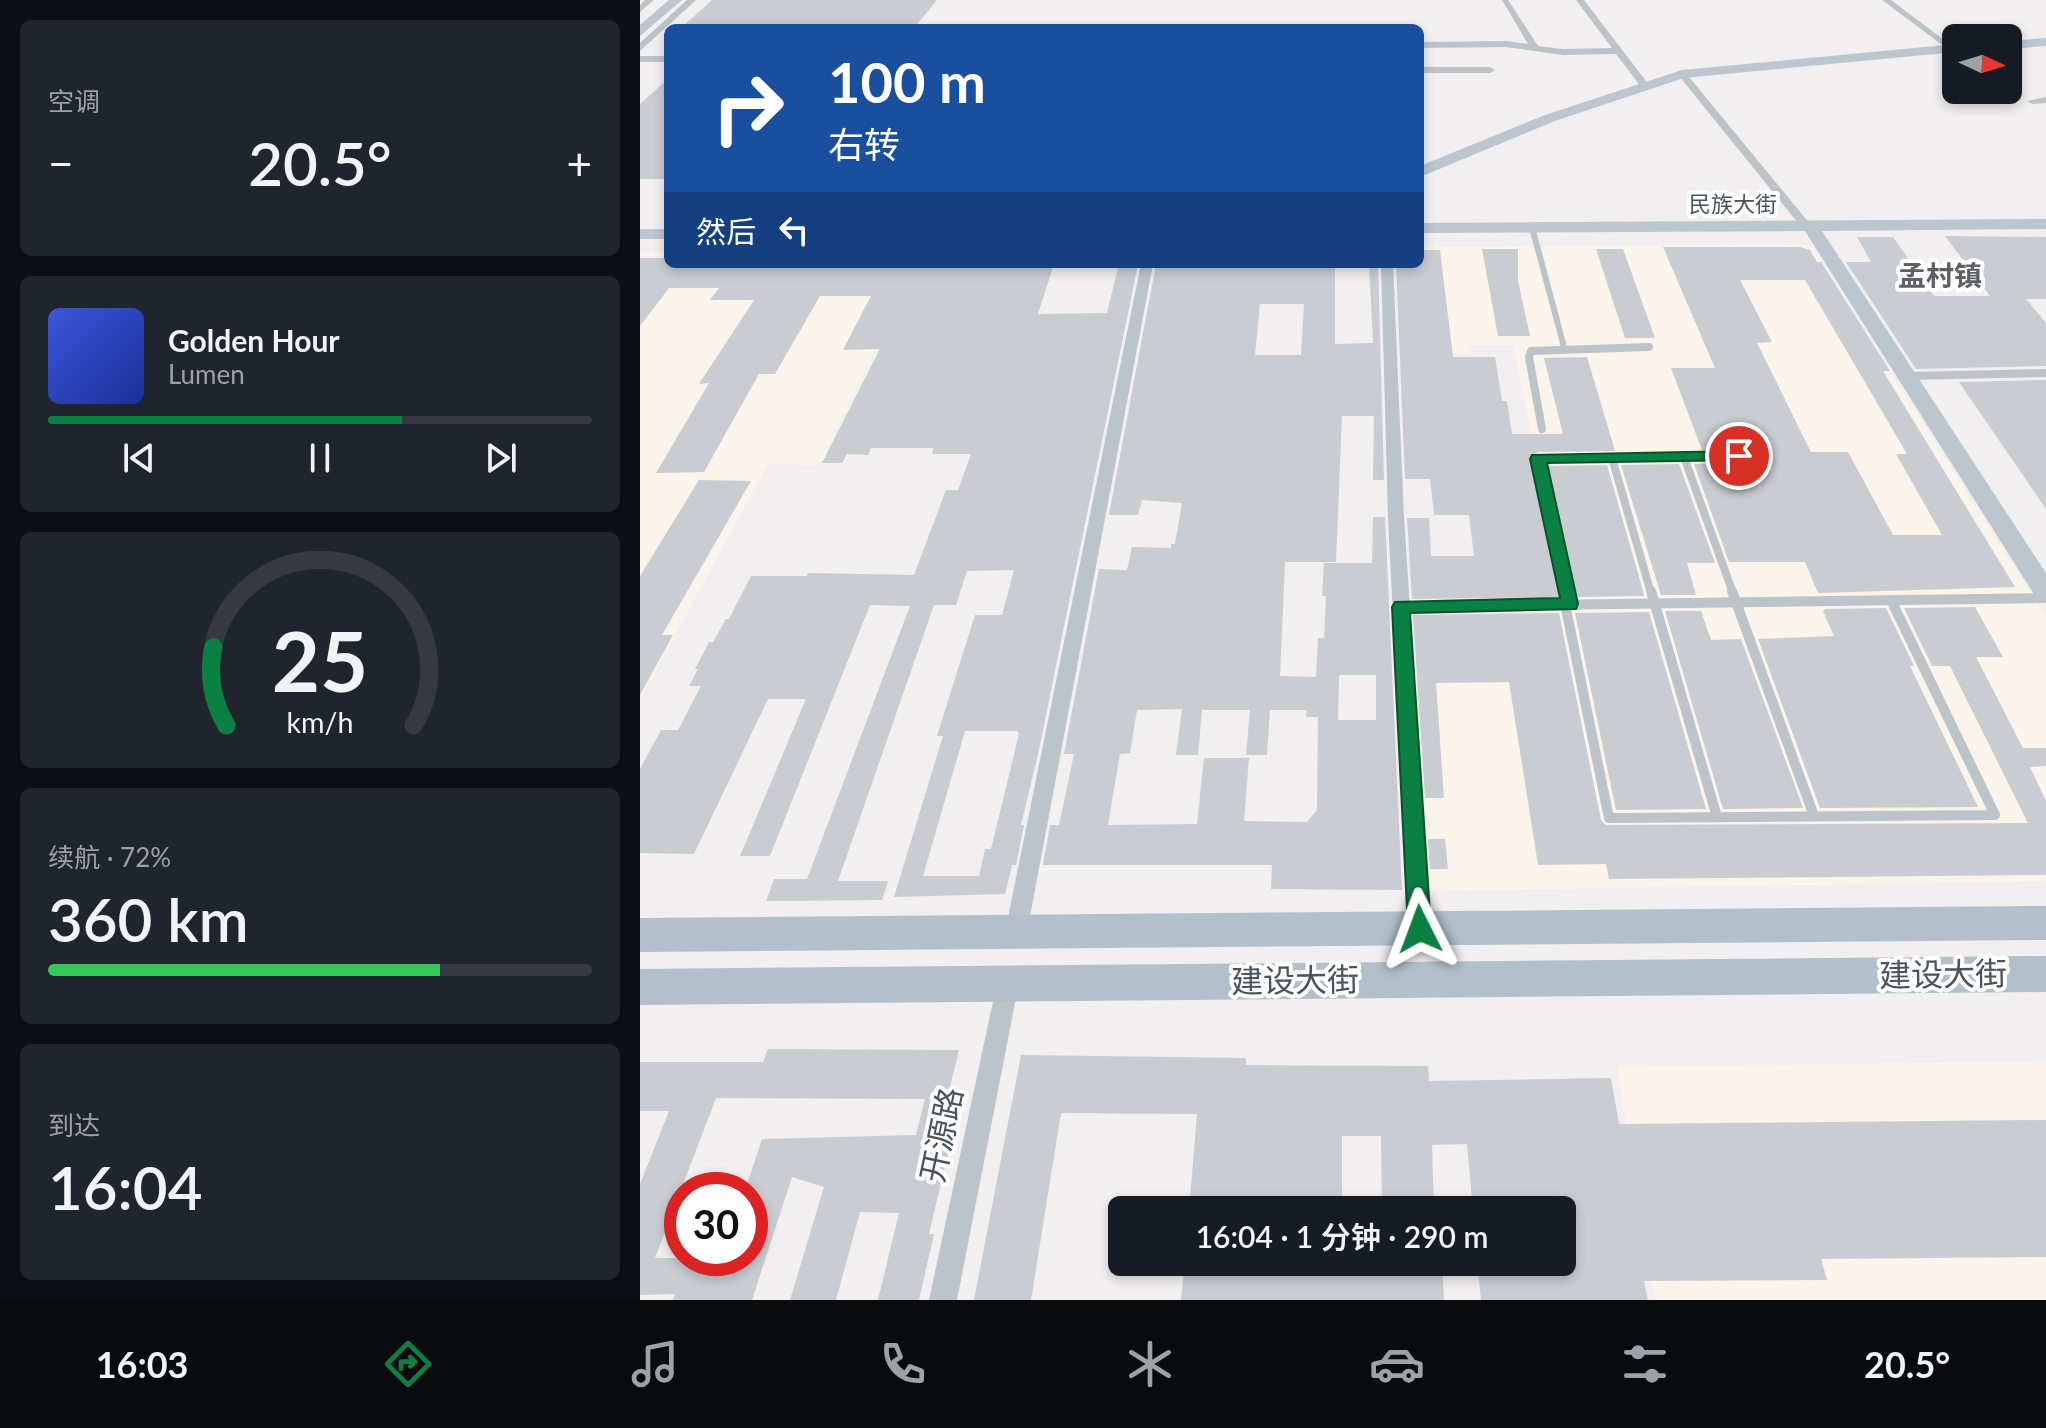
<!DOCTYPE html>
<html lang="zh">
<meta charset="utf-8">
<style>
:root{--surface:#171b24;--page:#20242c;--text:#f1f3f6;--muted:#9ea1a6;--line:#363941;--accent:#0b8043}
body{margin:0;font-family:Lato,"Noto Sans SC",sans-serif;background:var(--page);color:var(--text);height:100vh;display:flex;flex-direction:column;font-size:30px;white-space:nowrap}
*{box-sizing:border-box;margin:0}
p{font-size:26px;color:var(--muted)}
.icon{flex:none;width:44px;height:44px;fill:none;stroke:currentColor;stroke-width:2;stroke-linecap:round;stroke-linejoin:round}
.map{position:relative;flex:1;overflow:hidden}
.side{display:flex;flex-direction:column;gap:20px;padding:20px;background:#0d0f14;width:640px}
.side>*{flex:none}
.hud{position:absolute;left:24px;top:24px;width:760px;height:244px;border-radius:12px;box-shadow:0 4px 12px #0003;background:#1a4fa0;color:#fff;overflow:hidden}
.needle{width:52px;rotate:94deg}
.tools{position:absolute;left:1302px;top:24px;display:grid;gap:16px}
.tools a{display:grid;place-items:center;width:80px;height:80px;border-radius:12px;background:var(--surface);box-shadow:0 4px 12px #0003;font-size:40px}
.speed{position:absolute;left:24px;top:1172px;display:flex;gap:16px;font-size:40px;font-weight:700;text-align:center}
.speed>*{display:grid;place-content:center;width:104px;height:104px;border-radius:50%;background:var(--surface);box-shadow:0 4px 12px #0003;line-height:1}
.speed .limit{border:12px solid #d22;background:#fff;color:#111}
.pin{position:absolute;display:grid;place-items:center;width:68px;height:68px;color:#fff;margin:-34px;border:4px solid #fff;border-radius:50%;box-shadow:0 2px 8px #0007}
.me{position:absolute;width:88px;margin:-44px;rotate:357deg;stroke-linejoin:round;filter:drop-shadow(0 0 6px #0008)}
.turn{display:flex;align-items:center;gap:28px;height:168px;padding:0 32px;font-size:36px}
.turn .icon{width:104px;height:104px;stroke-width:2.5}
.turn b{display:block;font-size:56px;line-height:68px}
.then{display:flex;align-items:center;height:76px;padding:0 32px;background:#0003;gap:16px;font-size:30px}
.big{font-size:60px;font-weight:600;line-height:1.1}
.side .tile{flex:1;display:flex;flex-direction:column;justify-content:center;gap:12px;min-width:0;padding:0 28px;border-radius:12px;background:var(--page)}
.side .dial{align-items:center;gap:0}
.dial svg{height:208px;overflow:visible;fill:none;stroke:var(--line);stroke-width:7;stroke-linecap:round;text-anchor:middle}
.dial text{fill:var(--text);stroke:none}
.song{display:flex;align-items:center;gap:24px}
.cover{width:96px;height:96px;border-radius:12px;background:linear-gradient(135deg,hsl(230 70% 55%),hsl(230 70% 35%))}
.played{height:8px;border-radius:4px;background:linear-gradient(90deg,var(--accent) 65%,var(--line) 65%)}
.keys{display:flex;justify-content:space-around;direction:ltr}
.heat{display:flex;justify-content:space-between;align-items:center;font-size:44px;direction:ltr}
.charge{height:12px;border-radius:6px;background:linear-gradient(90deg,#34c759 72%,var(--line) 0)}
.trip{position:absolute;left:468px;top:1196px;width:468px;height:80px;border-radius:12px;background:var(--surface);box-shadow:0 4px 12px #0003;font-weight:600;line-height:80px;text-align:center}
.menu{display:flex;height:128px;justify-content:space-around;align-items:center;background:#090b0e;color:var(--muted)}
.menu .icon{width:56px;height:56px}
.menu .on{color:var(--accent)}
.menu b{font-size:36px;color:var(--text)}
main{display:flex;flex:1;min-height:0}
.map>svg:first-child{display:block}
.commercial{fill:#faf4ea}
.building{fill:#c9ccd1;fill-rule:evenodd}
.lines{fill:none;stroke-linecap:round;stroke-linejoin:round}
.lane-far2{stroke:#bcc4ca;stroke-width:6}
.lane-far1{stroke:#bcc4ca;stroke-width:8}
.lane{stroke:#bcc4ca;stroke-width:10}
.street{fill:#bcc4ca;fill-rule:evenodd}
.secondary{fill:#bcc6ce;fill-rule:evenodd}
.primary{fill:#b1c0cb;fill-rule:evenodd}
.route{fill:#0b8043;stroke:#07532c;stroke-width:2}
.labels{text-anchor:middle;stroke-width:8;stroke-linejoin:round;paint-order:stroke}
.far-street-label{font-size:22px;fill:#49535a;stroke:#fff}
.far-district-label{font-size:28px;font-weight:bold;fill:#5c5f63;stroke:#fff}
.near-street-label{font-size:32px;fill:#49535a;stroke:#fff}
</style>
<main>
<section class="side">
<div class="tile"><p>空调</p>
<div class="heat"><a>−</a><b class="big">20.5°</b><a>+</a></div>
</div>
<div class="tile">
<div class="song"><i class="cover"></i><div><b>Golden Hour</b><p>Lumen</p></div></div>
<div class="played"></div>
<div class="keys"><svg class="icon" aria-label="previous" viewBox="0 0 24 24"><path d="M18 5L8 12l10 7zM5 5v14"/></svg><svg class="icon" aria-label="pause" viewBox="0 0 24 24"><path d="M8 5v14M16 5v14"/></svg><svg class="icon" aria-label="next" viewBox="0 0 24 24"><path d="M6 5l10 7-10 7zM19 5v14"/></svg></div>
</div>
<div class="tile dial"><svg viewBox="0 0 100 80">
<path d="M14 69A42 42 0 1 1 86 69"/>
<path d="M14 69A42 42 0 0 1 9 39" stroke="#0b8043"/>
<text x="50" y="56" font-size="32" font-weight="700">25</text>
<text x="50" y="72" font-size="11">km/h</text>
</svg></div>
<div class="tile"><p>续航 · 72%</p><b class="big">360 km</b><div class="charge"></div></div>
<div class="tile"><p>到达</p><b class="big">16:04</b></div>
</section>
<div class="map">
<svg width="1406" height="1300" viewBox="0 0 1406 1300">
<rect width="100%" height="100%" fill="#f1efef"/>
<g class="commercial">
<path d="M 1170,245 L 1406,618 L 1406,881 L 790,891 L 772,661 L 927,662 L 886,448 L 894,447 L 873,345 L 828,345 L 829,354 L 765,354 L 780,247 Z"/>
<path d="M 0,252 L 28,252 L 28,264 L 273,270 L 180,465 L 128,464 L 0,700 Z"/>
<path d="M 1406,1061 L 1406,1300 L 1015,1300 L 977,1067 Z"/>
</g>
<g class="building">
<path d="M 72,0 L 297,0 L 274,28 L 41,28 Z"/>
<path d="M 28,79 L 28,179 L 0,179 L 0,104 Z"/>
<path d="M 1305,236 L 1406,237 L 1406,299 L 1386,299 L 1406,323 L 1406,366 L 1276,369 L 1206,262 L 1231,262 L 1217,237 L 1253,237 L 1294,296 L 1350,296 Z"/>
<path d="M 1023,247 L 1160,247 L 1170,250 L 1177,262 L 1181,262 L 1250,371 L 1243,371 L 1375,587 L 1178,593 L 1165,562 L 1089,562 L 1054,464 L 1100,463 L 1106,455 L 1099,449 L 1062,450 L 1031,368 L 1075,368 ZM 1100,280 L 1165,280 L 1267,454 L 1256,454 L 1302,535 L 1253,535 L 1208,452 L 1171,452 L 1117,343 L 1132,342 Z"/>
<path d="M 842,249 L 878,249 L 878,281 L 890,336 L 858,336 Z"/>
<path d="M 956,249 L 983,249 L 1015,338 L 985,338 Z"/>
<path d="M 780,250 L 800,250 L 813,357 L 855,357 L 862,401 L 867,401 L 872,434 L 923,434 L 904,358 L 947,357 L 975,451 L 898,452 L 891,457 L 920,597 L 772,599 L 767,518 L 789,518 L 791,556 L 834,556 L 829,515 L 794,515 L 790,479 L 765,479 L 756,264 L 780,264 Z"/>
<path d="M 0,258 L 28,258 L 28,264 L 414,264 L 398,314 L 467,313 L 479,264 L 498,264 L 398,754 L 381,825 L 384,825 L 376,865 L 372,865 L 365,894 L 254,897 L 303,736 L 297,736 L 335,615 L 362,615 L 374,570 L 327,571 L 316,605 L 294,605 L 198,881 L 248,881 L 242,900 L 126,901 L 134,879 L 167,879 L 270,606 L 230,605 L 130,856 L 100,856 L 166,699 L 128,699 L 54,854 L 0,853 L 0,769 L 21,730 L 38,730 L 61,686 L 49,686 L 58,669 L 55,669 L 69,642 L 73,642 L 86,619 L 89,619 L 111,576 L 167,576 L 168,573 L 274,575 L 306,490 L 318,490 L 331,454 L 292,454 L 294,448 L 231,448 L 228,455 L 207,454 L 202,463 L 182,463 L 240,349 L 203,350 L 231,296 L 180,296 L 135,374 L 119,374 L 64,472 L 16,473 L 69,383 L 59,384 L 114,300 L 70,300 L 79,288 L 29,288 L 0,326 ZM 325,731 L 377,731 L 379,734 L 351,849 L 345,849 L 339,876 L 283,876 Z"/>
<path d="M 516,264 L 695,264 L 695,344 L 733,343 L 729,264 L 738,264 L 744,480 L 733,480 L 734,416 L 702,416 L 696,562 L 645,562 L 640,676 L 676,677 L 678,638 L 684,638 L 686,596 L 682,596 L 684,563 L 732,563 L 733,517 L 745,517 L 762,890 L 631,889 L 632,865 L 403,865 L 410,825 L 419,825 L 434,754 L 424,754 L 459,569 L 487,570 L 492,547 L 531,548 L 531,544 L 535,544 L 542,503 L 502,500 L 498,515 L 469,515 ZM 620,304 L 664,304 L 661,355 L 615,355 ZM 699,675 L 736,675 L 736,720 L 698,720 ZM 542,709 L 536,755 L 558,755 L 562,710 L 610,710 L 606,755 L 627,755 L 630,710 L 667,710 L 666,717 L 678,717 L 677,810 L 667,822 L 604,821 L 609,758 L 564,758 L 557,824 L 468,825 L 480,754 L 490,753 L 497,710 Z"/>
<path d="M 1406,380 L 1406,509 L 1319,382 Z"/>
<path d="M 1039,464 L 1075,563 L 1047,563 L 1056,595 L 1021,595 L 981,465 Z"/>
<path d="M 967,465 L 1003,591 L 1004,596 L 936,597 L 932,585 L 907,466 Z"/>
<path d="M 59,480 L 111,481 L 22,635 L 33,635 L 0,695 L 0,576 Z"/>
<path d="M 1335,607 L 1363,657 L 1336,657 L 1383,748 L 1406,748 L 1406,766 L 1390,767 L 1406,801 L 1406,875 L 969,879 L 966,864 L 898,865 L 869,682 L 796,683 L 804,798 L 785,798 L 773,615 L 919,613 L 961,820 L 966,825 L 1388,823 L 1310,666 L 1292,666 L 1264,608 Z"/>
<path d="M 1246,608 L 1274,666 L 1270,666 L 1338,807 L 1180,808 L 1118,639 L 1194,636 L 1183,611 L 1185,609 Z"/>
<path d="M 1025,611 L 1061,611 L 1071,640 L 1101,639 L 1163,808 L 1083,809 Z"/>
<path d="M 1009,612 L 1066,809 L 976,810 L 935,613 Z"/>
<path d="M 788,839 L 805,839 L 808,869 L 790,869 Z"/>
<path d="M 128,1049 L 319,1050 L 299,1132 L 313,1132 L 289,1234 L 294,1234 L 279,1300 L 238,1300 L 259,1213 L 220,1212 L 196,1300 L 150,1300 L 184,1187 L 152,1177 L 112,1300 L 33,1300 L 35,1294 L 0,1295 L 0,1184 L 29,1111 L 0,1111 L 0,1062 L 123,1062 ZM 76,1098 L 285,1099 L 276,1135 L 122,1139 L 105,1190 L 110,1190 L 110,1258 L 15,1258 Z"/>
<path d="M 381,1055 L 606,1058 L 606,1065 L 788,1066 L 789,1081 L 971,1078 L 979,1124 L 1406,1120 L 1406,1257 L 1181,1259 L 1187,1280 L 1004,1281 L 1008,1300 L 841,1300 L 837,1262 L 922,1262 L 922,1210 L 833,1210 L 827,1144 L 792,1145 L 794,1210 L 742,1210 L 741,1136 L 702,1136 L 702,1210 L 549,1210 L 557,1114 L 421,1113 L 391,1300 L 334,1300 Z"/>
<path d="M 545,1262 L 802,1262 L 804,1300 L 541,1300 Z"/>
</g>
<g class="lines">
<path class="lane-far2" d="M 892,227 L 924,347"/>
<g class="lane-far1">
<path d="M 1268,376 L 1406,373"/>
<path d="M 902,429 L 889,357 L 891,351 L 1009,347"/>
<path d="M 1044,457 L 1093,593"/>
<path d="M 972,458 L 1011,593"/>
<path d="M 927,593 L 898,459 L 1099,456"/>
</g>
<g class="lane">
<path d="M 927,591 L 930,604"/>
<path d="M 1011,591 L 1077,817"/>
<path d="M 1092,591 L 1174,816"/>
<path d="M 925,604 L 969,818 L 1355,815 L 1251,600"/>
<path d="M 761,607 L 1406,598"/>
</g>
<g class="street">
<path d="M 5,0 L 14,0 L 0,12 L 0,5 Z"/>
<path d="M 47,0 L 56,0 L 0,51 L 0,43 Z"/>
<path d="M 862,0 L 868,0 L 898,46 L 923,49 L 972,48 L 936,0 L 944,0 L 1009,85 L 1001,87 L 976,54 L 923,55 L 866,47 L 780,48 L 780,42 L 866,41 L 888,44 Z"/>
<path d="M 1242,0 L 1251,0 L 1316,49 L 1309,50 Z"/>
<rect x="0" y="56" width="28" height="6"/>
<path d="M 780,67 L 850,67 L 855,70 L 850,73 L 780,73 Z"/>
<path d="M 1039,72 L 1045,72 L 1170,224 L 1170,228 L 1162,228 L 1039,76 Z"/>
<path d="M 1406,97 L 1406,103 L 1392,104 L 1387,101 Z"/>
<path d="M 501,264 L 513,264 L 387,932 L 384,939 L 376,942 L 368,939 L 365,932 Z"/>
<path d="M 741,264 L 753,264 L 764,517 L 791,929 L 788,936 L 780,939 L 772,936 L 769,929 L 748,517 Z"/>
<path d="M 368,972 L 376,975 L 379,983 L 317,1300 L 289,1300 L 357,983 L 360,975 Z"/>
</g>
<g class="secondary">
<path d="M 29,0 L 42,0 L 0,36 L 0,25 Z"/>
<path d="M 1406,38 L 1406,46 L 1368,49 L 1368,41 Z"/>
<path d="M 1316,44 L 1316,52 L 1044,78 L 915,121 L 780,177 L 780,166 L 905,115 L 1042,70 Z"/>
<path d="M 1406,219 L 1406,229 L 1182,231 L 1406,573 L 1406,602 L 1397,599 L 1165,231 L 780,233 L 780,223 Z"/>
<rect x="0" y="229" width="28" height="10"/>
</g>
<g class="primary">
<path d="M 1406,906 L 1406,940 L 0,952 L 0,918 Z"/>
<path d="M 1406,956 L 1406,992 L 0,1005 L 0,969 Z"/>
</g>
</g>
<path class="route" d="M 1099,451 L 1104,453 L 1104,460 L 907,463 L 938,604 L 936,609 L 770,613 L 791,929 L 788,936 L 780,939 L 772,936 L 768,929 L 752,607 L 755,602 L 920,598 L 890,459 L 892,455 Z"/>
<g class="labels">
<g class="far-street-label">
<text x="1093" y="212">民族大街</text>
</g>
<g class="far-district-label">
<text x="1300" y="286">孟村镇</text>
</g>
<g class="near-street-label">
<text transform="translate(1303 975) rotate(-1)" y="11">建设大街</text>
<text transform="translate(655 981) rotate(-1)" y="11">建设大街</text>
<text transform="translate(302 1135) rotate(-78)" y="11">开源路</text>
</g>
</g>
</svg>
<div class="tools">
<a><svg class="needle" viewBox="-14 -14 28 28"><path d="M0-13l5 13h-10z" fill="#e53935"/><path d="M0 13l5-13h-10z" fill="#9ea1a6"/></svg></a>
</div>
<div class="speed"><div class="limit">30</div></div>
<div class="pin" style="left:1099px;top:456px;background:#d93025"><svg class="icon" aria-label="arrive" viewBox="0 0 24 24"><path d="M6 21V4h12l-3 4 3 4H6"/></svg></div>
<svg class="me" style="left:780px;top:929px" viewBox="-20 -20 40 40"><path d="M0-17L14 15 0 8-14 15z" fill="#0b8043" stroke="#fff" stroke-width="4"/></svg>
<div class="trip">16:04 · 1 分钟 · 290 m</div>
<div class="hud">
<div class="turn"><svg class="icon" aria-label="right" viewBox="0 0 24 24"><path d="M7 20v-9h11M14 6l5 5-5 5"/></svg><div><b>100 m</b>右转</div></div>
<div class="then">然后<svg class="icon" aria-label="left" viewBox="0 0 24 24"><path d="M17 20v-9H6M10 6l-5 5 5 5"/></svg></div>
</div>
</div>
</main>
<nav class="menu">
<b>16:03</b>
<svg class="icon on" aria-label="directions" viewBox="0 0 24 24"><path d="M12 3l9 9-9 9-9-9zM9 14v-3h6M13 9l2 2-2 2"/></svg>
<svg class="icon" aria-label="music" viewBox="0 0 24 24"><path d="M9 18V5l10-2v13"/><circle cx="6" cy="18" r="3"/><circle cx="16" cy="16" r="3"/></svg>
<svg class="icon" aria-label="phone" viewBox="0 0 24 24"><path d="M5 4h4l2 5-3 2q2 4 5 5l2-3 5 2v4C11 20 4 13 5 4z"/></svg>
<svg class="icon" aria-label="climate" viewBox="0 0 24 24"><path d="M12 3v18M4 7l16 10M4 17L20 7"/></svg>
<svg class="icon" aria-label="car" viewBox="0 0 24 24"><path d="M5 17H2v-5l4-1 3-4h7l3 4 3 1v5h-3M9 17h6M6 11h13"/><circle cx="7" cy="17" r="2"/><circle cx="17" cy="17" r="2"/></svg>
<svg class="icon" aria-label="filters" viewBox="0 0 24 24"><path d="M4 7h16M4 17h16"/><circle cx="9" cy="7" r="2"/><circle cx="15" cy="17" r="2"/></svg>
<b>20.5°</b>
</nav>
